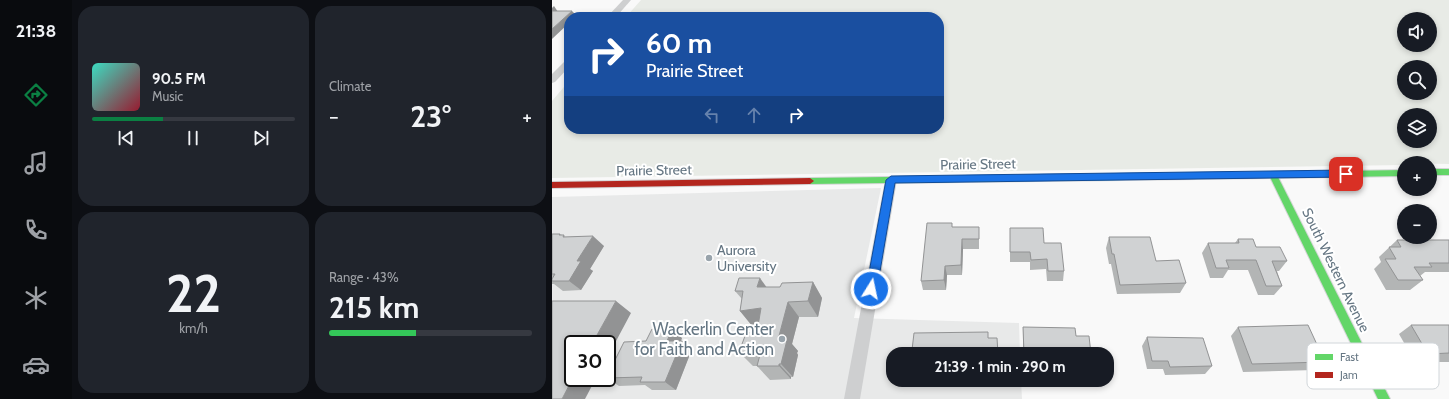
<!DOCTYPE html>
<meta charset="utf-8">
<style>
:root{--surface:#171b24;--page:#20242c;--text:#f1f3f6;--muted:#9ea1a6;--line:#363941;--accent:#0b8043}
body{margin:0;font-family:Cabin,sans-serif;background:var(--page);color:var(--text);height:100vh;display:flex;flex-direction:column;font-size:15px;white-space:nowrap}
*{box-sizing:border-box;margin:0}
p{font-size:13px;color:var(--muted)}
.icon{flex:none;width:22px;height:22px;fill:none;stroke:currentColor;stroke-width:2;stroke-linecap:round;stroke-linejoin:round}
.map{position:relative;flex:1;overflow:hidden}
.details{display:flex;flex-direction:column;gap:6px;padding:6px;background:#0d0f14;width:480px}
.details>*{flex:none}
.top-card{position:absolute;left:12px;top:12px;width:380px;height:122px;border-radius:16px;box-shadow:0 2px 6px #0003;background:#1a4fa0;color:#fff;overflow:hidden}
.fabs{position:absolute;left:845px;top:12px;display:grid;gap:8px}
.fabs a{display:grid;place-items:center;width:40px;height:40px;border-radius:50%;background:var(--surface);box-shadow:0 2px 6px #0003;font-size:20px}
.speed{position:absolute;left:12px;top:335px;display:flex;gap:8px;font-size:20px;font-weight:700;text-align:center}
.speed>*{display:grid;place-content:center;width:52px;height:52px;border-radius:50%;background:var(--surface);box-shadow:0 2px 6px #0003;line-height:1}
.speed .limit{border:2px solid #111;border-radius:6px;background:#fff;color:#111}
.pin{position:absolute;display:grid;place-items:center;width:34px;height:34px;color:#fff;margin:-17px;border-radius:8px;box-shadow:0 2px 6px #0006}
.me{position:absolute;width:44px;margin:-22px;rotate:10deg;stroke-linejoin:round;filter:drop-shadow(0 0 3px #0008)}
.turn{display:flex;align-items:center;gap:14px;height:84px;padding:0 16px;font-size:18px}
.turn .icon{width:52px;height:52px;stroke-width:2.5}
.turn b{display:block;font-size:28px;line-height:34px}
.lanes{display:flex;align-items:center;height:38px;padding:0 16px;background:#0003;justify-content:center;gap:20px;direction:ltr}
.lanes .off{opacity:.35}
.big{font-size:30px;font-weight:800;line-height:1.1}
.details .widget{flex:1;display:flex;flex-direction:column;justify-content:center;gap:6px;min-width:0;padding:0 14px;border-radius:16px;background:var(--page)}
.details .dial{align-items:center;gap:0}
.dial b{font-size:52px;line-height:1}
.song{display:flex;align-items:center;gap:12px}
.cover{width:48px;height:48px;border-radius:6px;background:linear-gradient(135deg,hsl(170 70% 55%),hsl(350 70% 35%))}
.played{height:4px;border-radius:2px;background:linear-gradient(90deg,var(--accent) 35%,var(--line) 35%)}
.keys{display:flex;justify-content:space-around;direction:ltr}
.heat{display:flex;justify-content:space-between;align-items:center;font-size:22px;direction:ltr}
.charge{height:6px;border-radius:3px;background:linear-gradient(90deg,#34c759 43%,var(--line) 0)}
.details .tiles{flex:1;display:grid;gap:6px;grid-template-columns:repeat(2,1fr)}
.trip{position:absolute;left:334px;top:347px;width:228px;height:40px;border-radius:16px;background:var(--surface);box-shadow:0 2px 6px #0003;font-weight:800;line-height:40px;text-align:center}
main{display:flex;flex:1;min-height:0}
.dock{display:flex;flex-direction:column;width:72px;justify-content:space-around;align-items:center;background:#090b0e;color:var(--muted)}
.dock .icon{width:28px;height:28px}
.dock .active{color:var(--accent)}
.dock b{font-size:18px;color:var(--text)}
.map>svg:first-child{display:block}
.built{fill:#e8e9e9;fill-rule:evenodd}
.green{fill:#e8ebe6;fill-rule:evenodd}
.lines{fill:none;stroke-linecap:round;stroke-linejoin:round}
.fast-casing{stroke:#d5d6d7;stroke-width:2}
.jam-casing{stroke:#d5d6d7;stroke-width:2}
.street{fill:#cecfd0;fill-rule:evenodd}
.fast{fill:#63d668;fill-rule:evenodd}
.jam{fill:#b3261e;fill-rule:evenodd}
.wall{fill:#b3b5b5}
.shaded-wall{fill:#929394}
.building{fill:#d0d2d3;stroke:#929394}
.route{fill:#1a73e8;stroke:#114b97}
.poi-dot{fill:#99a4ac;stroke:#fff;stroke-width:1.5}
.labels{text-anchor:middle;stroke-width:4;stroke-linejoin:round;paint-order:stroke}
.street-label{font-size:14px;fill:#657683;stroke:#fff}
.poi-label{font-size:14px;fill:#657683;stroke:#fff;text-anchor:start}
.near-poi-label{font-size:17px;fill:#657683;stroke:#fff;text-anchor:end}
.key{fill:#fff;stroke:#d1d6da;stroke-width:1}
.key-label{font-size:11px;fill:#657683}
</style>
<main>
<nav class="dock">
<b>21:38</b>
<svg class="icon active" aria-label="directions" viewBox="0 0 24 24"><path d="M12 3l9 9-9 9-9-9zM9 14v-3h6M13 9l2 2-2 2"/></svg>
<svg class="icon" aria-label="music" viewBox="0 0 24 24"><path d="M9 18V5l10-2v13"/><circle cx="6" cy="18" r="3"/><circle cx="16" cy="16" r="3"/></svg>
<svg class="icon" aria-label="phone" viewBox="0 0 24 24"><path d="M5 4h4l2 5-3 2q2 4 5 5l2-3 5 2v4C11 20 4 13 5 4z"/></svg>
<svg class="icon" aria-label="climate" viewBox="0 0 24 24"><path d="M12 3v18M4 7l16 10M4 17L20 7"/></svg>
<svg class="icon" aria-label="car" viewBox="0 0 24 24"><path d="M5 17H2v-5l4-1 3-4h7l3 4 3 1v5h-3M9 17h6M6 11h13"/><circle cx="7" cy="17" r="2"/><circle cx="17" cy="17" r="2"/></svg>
</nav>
<section class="details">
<div class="tiles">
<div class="widget">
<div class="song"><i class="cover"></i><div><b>90.5 FM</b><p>Music</p></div></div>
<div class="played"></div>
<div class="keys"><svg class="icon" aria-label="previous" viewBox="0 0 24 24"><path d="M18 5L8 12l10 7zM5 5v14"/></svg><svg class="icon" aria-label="pause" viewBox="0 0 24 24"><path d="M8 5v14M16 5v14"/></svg><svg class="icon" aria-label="next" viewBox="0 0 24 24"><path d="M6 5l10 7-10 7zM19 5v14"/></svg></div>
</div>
<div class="widget"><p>Climate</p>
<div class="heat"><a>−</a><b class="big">23°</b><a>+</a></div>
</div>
<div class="widget dial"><b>22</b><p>km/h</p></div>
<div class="widget"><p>Range · 43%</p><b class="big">215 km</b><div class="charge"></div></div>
</div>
</section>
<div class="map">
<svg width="897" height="399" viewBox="0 0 897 399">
<rect width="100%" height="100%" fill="#f9f9f9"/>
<path class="built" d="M 329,188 L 302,318 L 467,323 L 468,354 L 341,354 L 341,380 L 469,380 L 470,399 L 0,399 L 0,197 ZM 21,344 L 55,344 L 55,378 L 21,378 Z"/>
<path class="green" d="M 89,0 L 897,0 L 897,164 L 852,163 L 852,165 L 0,178 L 0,101 L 17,81 L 17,129 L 387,129 L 387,17 L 74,17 ZM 852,19 L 878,19 L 878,45 L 852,45 ZM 852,67 L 878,67 L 878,93 L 852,93 ZM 852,115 L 878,115 L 878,141 L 852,141 Z"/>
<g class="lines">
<g class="fast-casing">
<g id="fast">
<rect x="878" y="169" width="19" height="6"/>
<path d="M 852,170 L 852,176 L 790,177 L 786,174 L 790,171 Z"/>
<path d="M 721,172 L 725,175 L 838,399 L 826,399 L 717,175 Z"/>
<path d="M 571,174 L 575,177 L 571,180 L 258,184 L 254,181 L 258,178 Z"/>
</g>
</g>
<g class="jam-casing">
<g id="jam">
<path d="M 790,171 L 794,174 L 790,177 L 571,180 L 567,177 L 571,174 Z"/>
<path d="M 258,178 L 262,181 L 258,184 L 0,188 L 0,182 Z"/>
</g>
</g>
<g class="street">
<path d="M 71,0 L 79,0 L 64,17 L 55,17 Z"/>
<path d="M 17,59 L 17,67 L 3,82 L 0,83 L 0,74 L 14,60 Z"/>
<path d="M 339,176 L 343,177 L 345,180 L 308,399 L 292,399 L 333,180 L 335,177 Z"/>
</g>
<use href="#fast" class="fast"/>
<use href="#jam" class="jam"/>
</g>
<g class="wall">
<path d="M 400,223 L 400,227 L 427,237 L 427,249 L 411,249 L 410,275 L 395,275 L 394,290 L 371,290 L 369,281 Z"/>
<path d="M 458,228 L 492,243 L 512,271 L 511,281 L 495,281 L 494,269 L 478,270 L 478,262 L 458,262 Z"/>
<path d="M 0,234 L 8,234 L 10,235 L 12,235 L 13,237 L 52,246 L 38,269 L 41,271 L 29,290 L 11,291 L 2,284 L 0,284 Z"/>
<path d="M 557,237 L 604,261 L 634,283 L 628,293 L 565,294 L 559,264 L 557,264 L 554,248 Z"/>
<path d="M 686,239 L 735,261 L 727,271 L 725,271 L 730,286 L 722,295 L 706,295 L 696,270 L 676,270 L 671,278 L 658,278 L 650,253 L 656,243 L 683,243 Z"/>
<path d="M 845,240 L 897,240 L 897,272 L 873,272 L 868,276 L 871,280 L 858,290 L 834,290 L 822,269 L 829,262 L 827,257 Z"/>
<path d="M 261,282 L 270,298 L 266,317 L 247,317 L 240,344 L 246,351 L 245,353 L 246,355 L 241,377 L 239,377 L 239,379 L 218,380 L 205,366 L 201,366 L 187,352 L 195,336 L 205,332 L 206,326 L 201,327 L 188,311 L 190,299 L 183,291 L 214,287 L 228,287 Z"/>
<path d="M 859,325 L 897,325 L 897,362 L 863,362 L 847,334 Z"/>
<path d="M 471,327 L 524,336 L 539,354 L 471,354 Z"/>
<path d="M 686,327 L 773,362 L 763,370 L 691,372 L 679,336 Z"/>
<path d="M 595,337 L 660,366 L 653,374 L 613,375 L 611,369 L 595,369 L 590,346 Z"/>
<path d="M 130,338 L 129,341 L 130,341 L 140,349 L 124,390 L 100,390 L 93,385 L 67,386 L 55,378 L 94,341 Z"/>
<path d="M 436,338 L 446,354 L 361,354 L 360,350 Z"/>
</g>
<g class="shaded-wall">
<path d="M 2,6 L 6,12 L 0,15 L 0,8 Z"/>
<path d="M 20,11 L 25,16 L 24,17 L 17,17 L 17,23 L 0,39 L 0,29 Z"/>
<path d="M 41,236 L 52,246 L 38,269 L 41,271 L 29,290 L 17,281 L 25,261 Z"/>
<path d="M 410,239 L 411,249 L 410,275 L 409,265 Z"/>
<path d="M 393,266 L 395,275 L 394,290 L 392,280 Z"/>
<path d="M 208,278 L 220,295 L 205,287 Z"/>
<path d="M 261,282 L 270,298 L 266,317 L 256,301 Z"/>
<path d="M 64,301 L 79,313 L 55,358 L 55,344 L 40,344 Z"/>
<path d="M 236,302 L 247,317 L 240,344 L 246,351 L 245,353 L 246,355 L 241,377 L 229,364 L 227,336 Z"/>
<path d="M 209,308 L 221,323 L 201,327 L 188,311 Z"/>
<path d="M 120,329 L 130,338 L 125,350 L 115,341 Z"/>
<path d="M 130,341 L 140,349 L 124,390 L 113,382 Z"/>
<path d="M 227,364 L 239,377 L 239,379 L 227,366 Z"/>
<path d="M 21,378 L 44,378 L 33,399 L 10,399 Z"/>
</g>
<g class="building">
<path d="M 0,11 L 20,11 L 0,29 Z"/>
<path d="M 375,223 L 400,223 L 400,227 L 427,227 L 427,239 L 410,239 L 409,265 L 393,266 L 392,280 L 369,281 Z"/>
<path d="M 458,228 L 491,228 L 492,243 L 509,243 L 512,271 L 496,271 L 495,259 L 479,260 L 478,252 L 458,252 Z"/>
<path d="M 0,234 L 8,234 L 7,235 L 12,235 L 11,237 L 41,236 L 25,261 L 29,261 L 17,281 L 0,281 L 0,279 L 3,274 L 0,274 Z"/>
<path d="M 557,237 L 598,237 L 604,261 L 627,260 L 634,283 L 568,285 L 562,254 L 560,254 Z"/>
<path d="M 686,239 L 701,239 L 704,247 L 728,247 L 735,261 L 720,261 L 730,286 L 714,286 L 704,260 L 674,260 L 677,268 L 664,268 L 656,243 L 687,243 Z"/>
<path d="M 845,240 L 897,240 L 897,263 L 877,263 L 880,267 L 862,267 L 871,280 L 846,280 L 833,259 L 844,259 L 837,247 L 849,247 Z"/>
<path d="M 187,278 L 208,278 L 205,287 L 228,287 L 230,283 L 261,282 L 256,301 L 236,302 L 227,336 L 235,336 L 233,340 L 235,340 L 229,364 L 227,364 L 227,366 L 205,366 L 209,351 L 187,352 L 193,336 L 195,336 L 196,333 L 205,332 L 209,308 L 188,311 L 191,291 L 183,291 Z"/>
<path d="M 0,301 L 64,301 L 40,344 L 21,344 L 21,378 L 10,399 L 0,399 Z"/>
<path d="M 756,325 L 773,362 L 700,364 L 686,327 Z"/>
<path d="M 859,325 L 897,325 L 897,353 L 876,354 Z"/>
<path d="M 471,327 L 523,328 L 524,336 L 537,336 L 539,354 L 472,354 Z"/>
<path d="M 100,329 L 120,329 L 115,341 L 130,341 L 113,382 L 88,382 L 90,377 L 55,378 L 55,376 L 72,342 L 94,341 Z"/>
<path d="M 436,332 L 436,338 L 445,338 L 446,354 L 379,354 L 380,349 L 360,350 L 362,333 Z"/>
<path d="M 595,337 L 651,338 L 660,366 L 618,367 L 616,361 L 600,361 Z"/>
</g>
<path class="route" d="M 794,170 L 798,174 L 794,177 L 343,183 L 325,289 L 323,293 L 319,294 L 316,293 L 314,289 L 334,180 L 339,176 Z"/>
<g class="poi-dot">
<circle cx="157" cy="258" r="4"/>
<circle cx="230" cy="339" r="4"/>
</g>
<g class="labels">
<g class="street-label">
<text transform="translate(426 164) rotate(-1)" y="5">Prairie Street</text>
<text transform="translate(102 170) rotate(-1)" y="5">Prairie Street</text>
<text transform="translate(784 270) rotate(64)" y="5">South Western Avenue</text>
</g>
<g class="poi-label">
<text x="165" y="255">Aurora<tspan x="165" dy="16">University</tspan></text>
</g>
<g class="near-poi-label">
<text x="222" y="335">Wackerlin Center<tspan x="222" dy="20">for Faith and Action</tspan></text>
</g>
</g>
<rect x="755" y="343" width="132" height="46" rx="6" class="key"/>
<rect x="763" y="354" width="18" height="6" fill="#63d668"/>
<rect x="763" y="372" width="18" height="6" fill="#b3261e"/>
<g class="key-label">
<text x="788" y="361">Fast</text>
<text x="788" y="379">Jam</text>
</g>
</svg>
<div class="fabs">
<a><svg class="icon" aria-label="sound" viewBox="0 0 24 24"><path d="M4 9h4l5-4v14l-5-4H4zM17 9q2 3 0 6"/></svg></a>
<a><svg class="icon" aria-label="search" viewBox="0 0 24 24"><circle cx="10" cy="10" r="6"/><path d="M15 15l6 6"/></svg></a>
<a><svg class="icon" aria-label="layers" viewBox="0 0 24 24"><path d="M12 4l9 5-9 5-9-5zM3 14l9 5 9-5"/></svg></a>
<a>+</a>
<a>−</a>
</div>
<div class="speed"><div class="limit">30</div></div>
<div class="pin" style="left:794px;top:174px;background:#d93025"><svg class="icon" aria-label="arrive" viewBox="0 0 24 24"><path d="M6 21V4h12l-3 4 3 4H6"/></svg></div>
<svg class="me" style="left:319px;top:289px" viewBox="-20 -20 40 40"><circle r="17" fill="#1a73e8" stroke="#fff" stroke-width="3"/><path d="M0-11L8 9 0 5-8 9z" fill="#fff"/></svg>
<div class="trip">21:39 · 1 min · 290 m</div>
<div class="top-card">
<div class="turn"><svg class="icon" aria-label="right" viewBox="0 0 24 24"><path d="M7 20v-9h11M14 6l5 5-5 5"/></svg><div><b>60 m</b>Prairie Street</div></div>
<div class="lanes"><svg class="icon off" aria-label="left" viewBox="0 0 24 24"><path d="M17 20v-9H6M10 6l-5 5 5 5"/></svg><svg class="icon off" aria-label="ahead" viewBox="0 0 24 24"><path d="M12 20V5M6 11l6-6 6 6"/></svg><svg class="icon" aria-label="right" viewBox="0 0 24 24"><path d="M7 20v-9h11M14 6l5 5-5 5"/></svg></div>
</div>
</div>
</main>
